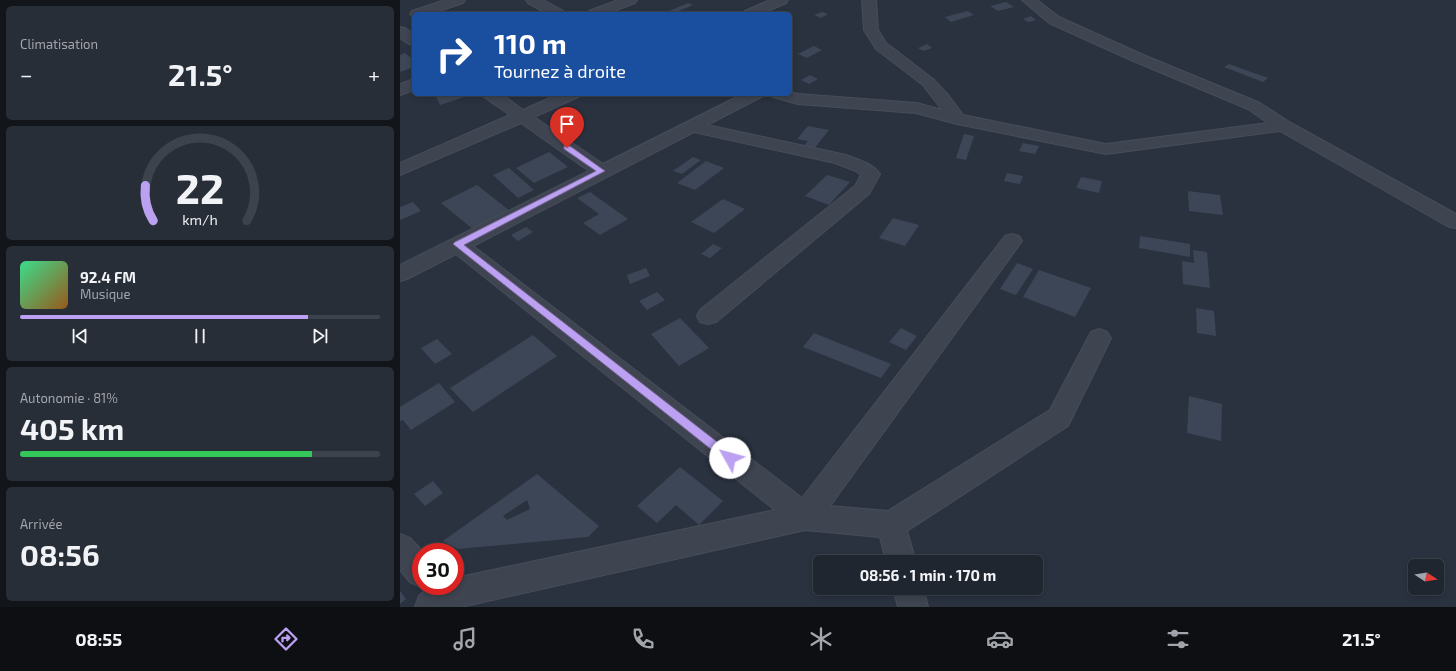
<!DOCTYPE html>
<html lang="fr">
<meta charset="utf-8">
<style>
:root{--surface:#202630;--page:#282e38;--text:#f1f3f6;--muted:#a2a5ab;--line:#3d434c;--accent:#bca0f2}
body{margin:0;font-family:"Exo 2",sans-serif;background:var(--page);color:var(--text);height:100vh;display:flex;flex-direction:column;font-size:15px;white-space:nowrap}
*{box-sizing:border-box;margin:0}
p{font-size:13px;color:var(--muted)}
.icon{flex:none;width:22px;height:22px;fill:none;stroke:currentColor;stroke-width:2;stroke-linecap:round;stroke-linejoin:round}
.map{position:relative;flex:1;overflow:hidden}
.drawer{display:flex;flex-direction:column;gap:6px;padding:6px;background:#12151a;width:400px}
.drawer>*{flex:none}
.top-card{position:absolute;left:12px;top:12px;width:380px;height:84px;border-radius:6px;box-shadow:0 2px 6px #0003,0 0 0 1px var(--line);background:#1a4fa0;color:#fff;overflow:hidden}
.needle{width:26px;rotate:102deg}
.buttons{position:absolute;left:1008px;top:559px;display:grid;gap:8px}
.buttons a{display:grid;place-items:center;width:36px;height:36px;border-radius:6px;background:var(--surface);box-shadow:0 2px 6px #0003,0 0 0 1px var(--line);font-size:20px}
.speed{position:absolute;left:12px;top:543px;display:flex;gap:8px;font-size:20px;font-weight:700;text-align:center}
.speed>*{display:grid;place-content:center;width:52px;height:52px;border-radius:50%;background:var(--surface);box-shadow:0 2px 6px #0003,0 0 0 1px var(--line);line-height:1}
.speed .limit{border:6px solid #d22;background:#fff;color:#111}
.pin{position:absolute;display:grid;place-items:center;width:34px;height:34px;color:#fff;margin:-41px -17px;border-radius:50% 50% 50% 0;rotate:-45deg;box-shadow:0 0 4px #0007}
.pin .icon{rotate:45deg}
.me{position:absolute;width:44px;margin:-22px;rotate:308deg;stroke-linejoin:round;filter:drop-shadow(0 0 3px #0008)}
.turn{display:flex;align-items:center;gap:14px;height:84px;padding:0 16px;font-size:18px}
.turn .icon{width:52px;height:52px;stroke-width:2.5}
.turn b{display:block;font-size:28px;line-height:34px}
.big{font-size:30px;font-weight:700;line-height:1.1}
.drawer .widget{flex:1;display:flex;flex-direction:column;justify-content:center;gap:6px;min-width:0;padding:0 14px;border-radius:6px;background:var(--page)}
.drawer .dial{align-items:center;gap:0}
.dial svg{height:104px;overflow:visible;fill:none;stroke:var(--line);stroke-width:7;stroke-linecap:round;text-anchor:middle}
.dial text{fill:var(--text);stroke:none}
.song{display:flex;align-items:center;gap:12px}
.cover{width:48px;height:48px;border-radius:6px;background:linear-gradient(135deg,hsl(150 70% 55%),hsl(30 70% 35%))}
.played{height:4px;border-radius:2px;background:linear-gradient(90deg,var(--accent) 80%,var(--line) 80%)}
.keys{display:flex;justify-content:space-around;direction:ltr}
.heat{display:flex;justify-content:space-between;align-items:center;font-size:22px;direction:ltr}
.charge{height:6px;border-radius:3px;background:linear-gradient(90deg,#34c759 81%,var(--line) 0)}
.trip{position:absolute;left:413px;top:555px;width:230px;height:40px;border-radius:6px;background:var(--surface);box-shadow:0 2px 6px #0003,0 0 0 1px var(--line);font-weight:700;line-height:40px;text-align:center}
.tabs{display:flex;height:64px;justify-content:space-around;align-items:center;background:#0d0f13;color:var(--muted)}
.tabs .icon{width:28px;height:28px}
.tabs .current{color:var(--accent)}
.tabs b{font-size:18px;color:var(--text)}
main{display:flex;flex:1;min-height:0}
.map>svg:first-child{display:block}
.building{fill:#3c4656;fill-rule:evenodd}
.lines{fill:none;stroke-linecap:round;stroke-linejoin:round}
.minor-casing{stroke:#474d5a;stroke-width:2}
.minor{fill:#3e4450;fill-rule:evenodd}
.route{fill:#bca0f2;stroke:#7a689d}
</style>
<main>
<section class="drawer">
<div class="widget"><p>Climatisation</p>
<div class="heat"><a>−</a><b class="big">21.5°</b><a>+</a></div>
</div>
<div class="widget dial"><svg viewBox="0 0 100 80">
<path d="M14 69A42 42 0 1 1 86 69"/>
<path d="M14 69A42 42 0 0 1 8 42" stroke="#bca0f2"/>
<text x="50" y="56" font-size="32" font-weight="700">22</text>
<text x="50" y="72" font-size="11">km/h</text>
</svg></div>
<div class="widget">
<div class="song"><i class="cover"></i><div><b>92.4 FM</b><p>Musique</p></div></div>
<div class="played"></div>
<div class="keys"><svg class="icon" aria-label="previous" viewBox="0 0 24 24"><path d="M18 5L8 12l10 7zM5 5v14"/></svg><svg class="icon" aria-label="pause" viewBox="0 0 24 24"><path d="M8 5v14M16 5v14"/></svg><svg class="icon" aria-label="next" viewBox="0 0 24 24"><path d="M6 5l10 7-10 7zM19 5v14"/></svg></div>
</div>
<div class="widget"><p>Autonomie · 81%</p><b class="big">405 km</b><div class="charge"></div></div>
<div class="widget"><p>Arrivée</p><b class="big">08:56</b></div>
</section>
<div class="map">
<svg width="1056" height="607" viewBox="0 0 1056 607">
<rect width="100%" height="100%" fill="#2a3240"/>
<g class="building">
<path d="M 606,2 L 614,7 L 598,11 L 590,6 Z"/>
<path d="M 288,3 L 293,5 L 272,14 L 267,12 Z"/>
<path d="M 568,11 L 574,15 L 551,22 L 545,17 Z"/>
<path d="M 422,12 L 428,14 L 421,18 L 414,15 Z"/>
<path d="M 631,16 L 636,20 L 628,22 L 623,19 Z"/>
<path d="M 527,44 L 532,48 L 523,51 L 518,48 Z"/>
<path d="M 414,46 L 422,50 L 407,58 L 398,54 Z"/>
<path d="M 5,53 L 14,60 L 14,67 L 0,72 L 0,55 Z"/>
<path d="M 829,64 L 868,78 L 863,82 L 824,67 Z"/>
<path d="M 410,75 L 418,79 L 409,84 L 401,80 Z"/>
<path d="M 44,94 L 66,94 L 67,96 L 40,105 L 36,97 Z"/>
<path d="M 408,126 L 429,130 L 413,150 L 403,147 L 408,141 L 397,139 Z"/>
<path d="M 564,134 L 574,136 L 566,160 L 556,158 Z"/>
<path d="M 623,143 L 639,146 L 635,154 L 619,151 Z"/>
<path d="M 149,152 L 168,167 L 134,183 L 116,168 Z"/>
<path d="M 293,157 L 301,160 L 282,174 L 273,171 Z"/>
<path d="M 306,161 L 324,168 L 295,190 L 277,183 Z"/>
<path d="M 109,168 L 134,190 L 118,198 L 93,175 Z"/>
<path d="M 607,173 L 623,176 L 620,184 L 604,181 Z"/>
<path d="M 427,175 L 450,182 L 429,205 L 405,196 Z"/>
<path d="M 681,177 L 702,181 L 699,193 L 676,188 Z"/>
<path d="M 77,185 L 110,211 L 74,230 L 41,203 Z"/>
<path d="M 788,191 L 820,195 L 823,215 L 789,211 Z"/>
<path d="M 190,192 L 228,219 L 200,235 L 183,223 L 199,214 L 177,198 Z"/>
<path d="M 323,199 L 345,209 L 314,233 L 291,222 Z"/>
<path d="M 13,202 L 21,211 L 0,220 L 0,207 Z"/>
<path d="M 493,218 L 519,225 L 505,246 L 479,238 Z"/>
<path d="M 126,227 L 133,232 L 118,241 L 111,235 Z"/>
<path d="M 740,236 L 790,244 L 790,257 L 739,248 Z"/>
<path d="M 313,244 L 322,248 L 310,258 L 301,254 Z"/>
<path d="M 793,250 L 807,252 L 810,288 L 783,284 L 782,261 L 794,263 Z"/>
<path d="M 617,263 L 633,269 L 616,295 L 600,289 Z"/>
<path d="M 246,268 L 250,276 L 230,284 L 227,275 Z"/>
<path d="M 639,270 L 691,288 L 675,317 L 623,297 Z"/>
<path d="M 257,292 L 265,300 L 247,310 L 239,301 Z"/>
<path d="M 796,308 L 814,311 L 816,336 L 797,333 Z"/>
<path d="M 280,318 L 309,348 L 279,366 L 251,334 Z"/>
<path d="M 501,328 L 517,336 L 506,350 L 489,342 Z"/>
<path d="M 414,333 L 491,364 L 481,378 L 403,347 Z"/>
<path d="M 133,335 L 157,356 L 73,412 L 50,388 Z"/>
<path d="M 37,339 L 52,354 L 35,364 L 21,348 Z"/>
<path d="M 39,383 L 55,402 L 11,430 L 3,420 L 0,421 L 0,407 Z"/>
<path d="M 789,396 L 822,404 L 821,441 L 787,433 Z"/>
<path d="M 280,467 L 323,501 L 299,525 L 276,505 L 257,523 L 237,506 Z"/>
<path d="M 137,474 L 199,526 L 188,537 L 58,549 L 43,541 ZM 127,500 L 130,509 L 107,520 L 103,516 Z"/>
<path d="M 33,481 L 43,493 L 25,506 L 14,494 Z"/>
<path d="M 0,591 L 6,599 L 0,604 Z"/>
</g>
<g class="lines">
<g class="minor-casing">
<g id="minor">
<path d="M 45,0 L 65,0 L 63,3 L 30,14 L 14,14 L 14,17 L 10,14 L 12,11 Z"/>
<path d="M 126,0 L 143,0 L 163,11 L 165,14 L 148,14 L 128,3 Z"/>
<path d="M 218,0 L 237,0 L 235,3 L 206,14 L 187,14 L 189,11 Z"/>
<path d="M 370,0 L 388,0 L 386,3 L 361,14 L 343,14 L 345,11 Z"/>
<path d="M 462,0 L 476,0 L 478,30 L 486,43 L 533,79 L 549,96 L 563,115 L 706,144 L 868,123 L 848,109 L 731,60 L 649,23 L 622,0 L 637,0 L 659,17 L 741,54 L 860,103 L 889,122 L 1056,214 L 1056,228 L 1049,227 L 880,131 L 706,154 L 557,124 L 516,113 L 398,104 L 373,97 L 371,94 L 390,94 L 390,92 L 398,94 L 517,103 L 542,110 L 523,85 L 476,49 L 464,30 Z"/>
<path d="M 0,27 L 5,28 L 14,34 L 14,45 L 9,44 L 0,38 Z"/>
<path d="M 14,79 L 14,90 L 0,95 L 0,84 Z"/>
<path d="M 82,94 L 101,94 L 123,110 L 159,94 L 180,94 L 178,97 L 134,117 L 203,164 L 343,94 L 363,94 L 361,97 L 307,125 L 446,155 C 459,160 472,163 480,174 L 469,194 L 316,322 L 308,324 L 300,322 L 297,316 L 300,310 L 455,186 L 461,175 L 456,171 L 435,163 L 294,132 L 73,246 L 402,498 L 605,236 L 612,234 L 619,236 L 622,241 L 430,506 L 488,511 L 650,410 L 691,332 L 699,329 L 707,332 L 711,338 L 668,426 L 507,531 L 516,562 L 486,562 L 480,537 L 405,530 L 61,607 L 15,607 L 19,596 L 30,586 L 55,586 L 55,578 L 375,510 L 56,254 L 7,279 L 0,281 L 0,265 L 189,171 L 121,123 L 0,175 L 0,163 L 110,115 L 84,97 Z"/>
<path d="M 0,534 L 10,538 L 23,552 L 21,552 L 21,586 L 23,586 L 21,587 L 10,582 L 0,570 Z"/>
<path d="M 493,588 L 523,588 L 528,607 L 498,607 Z"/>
</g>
</g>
<use href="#minor" class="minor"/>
</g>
<path class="route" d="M 164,146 L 170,146 L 205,171 L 64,245 L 334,455 L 336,458 L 334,462 L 330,463 L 327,462 L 53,244 L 55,242 L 196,171 L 164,149 Z"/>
</svg>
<div class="buttons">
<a><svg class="needle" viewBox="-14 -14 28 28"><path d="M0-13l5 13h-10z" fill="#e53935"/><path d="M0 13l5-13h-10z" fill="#a2a5ab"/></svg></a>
</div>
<div class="speed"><div class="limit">30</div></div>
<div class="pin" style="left:167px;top:148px;background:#d93025"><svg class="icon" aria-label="arrive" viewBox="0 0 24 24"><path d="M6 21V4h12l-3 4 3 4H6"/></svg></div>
<svg class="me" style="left:330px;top:458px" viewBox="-20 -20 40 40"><circle r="19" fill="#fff"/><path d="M0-13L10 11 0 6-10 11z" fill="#bca0f2"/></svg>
<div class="trip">08:56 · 1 min · 170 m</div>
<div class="top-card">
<div class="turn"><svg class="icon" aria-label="right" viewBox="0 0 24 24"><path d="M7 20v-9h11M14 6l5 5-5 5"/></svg><div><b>110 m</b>Tournez à droite</div></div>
</div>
</div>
</main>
<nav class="tabs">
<b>08:55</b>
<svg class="icon current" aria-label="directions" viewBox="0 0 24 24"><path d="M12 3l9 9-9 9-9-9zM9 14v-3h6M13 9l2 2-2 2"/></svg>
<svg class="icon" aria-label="music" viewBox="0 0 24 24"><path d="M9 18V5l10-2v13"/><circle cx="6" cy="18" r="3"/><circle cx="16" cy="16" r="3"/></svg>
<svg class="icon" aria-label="phone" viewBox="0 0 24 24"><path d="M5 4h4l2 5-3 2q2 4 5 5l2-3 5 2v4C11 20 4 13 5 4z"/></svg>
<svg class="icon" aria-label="climate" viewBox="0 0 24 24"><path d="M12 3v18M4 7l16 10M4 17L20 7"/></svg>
<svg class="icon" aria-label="car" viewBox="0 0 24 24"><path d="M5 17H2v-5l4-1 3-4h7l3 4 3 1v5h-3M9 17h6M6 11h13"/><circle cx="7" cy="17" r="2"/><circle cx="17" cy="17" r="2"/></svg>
<svg class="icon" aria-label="filters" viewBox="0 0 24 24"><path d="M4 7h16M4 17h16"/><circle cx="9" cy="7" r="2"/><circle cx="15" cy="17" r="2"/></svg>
<b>21.5°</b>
</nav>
